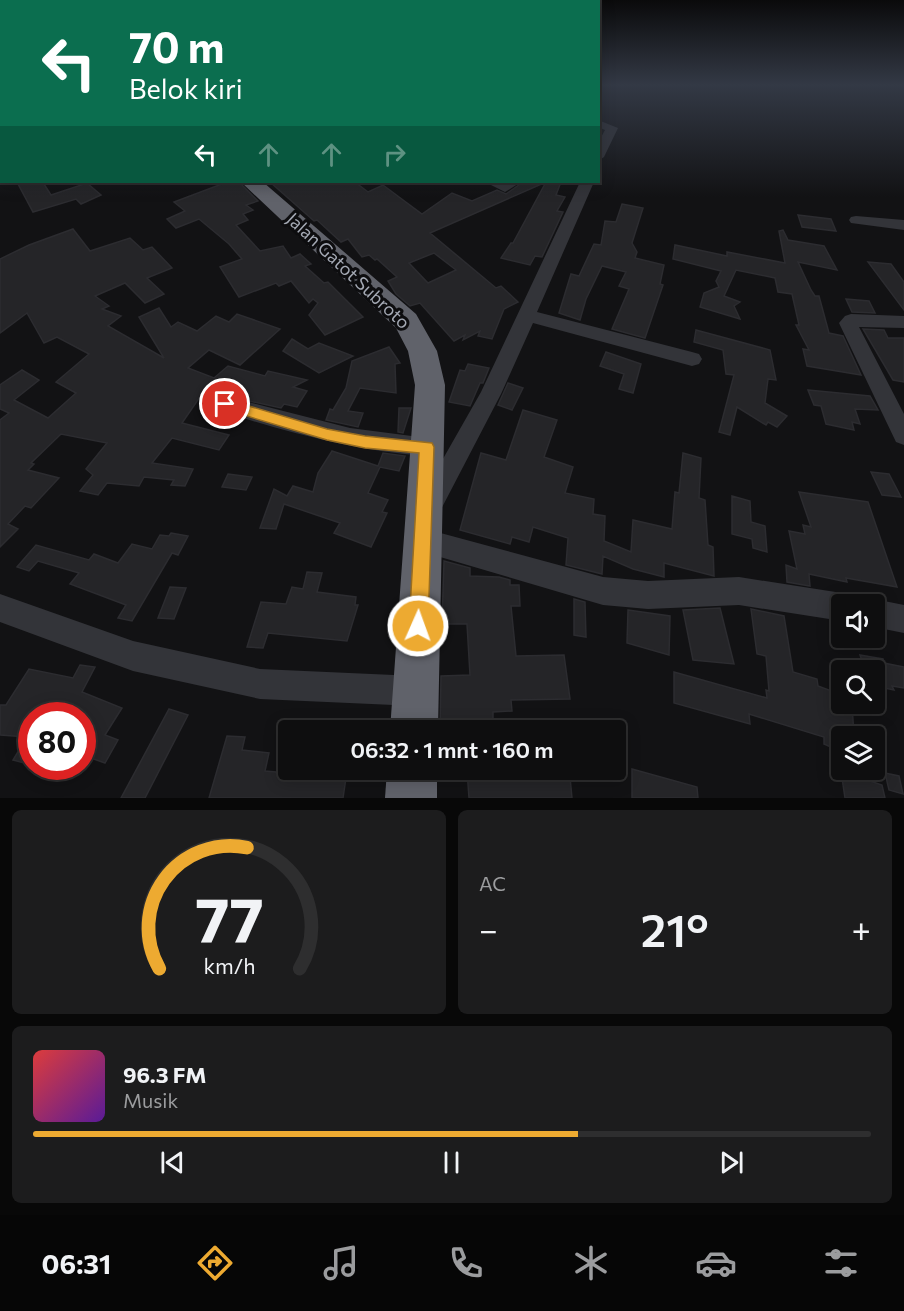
<!DOCTYPE html>
<html lang="id">
<meta charset="utf-8">
<style>
:root{--surface:#0e0e0f;--page:#1c1c1d;--text:#f1f3f6;--muted:#9b9c9e;--line:#2e2e2f;--accent:#edaa31}
body{margin:0;font-family:Commissioner,sans-serif;background:var(--page);color:var(--text);height:100vh;display:flex;flex-direction:column;font-size:22px;white-space:nowrap}
*{box-sizing:border-box;margin:0}
p{font-size:20px;color:var(--muted)}
.icon{flex:none;width:33px;height:33px;fill:none;stroke:currentColor;stroke-width:2;stroke-linecap:round;stroke-linejoin:round}
.map{position:relative;height:798px;overflow:hidden}
.sheet{display:flex;flex-direction:column;gap:12px;padding:12px;background:#080808;flex:1}
.sheet>*{flex:none}
.hud{position:absolute;left:0px;top:0px;width:600px;height:183px;box-shadow:0 3px 15px #0003,0 0 0 2px var(--line);background:#0b6e4f;color:#fff;overflow:hidden}
.fabs{position:absolute;left:831px;top:594px;display:grid;gap:12px}
.fabs a{display:grid;place-items:center;width:54px;height:54px;border-radius:6px;background:var(--surface);box-shadow:0 3px 15px #0003,0 0 0 2px var(--line);font-size:30px}
.speed{position:absolute;left:18px;top:702px;display:flex;gap:12px;font-size:30px;font-weight:700;text-align:center}
.speed>*{display:grid;place-content:center;width:78px;height:78px;border-radius:50%;background:var(--surface);box-shadow:0 3px 15px #0003,0 0 0 2px var(--line);line-height:1}
.speed .limit{border:9px solid #d22;background:#fff;color:#111}
.pin{position:absolute;display:grid;place-items:center;width:51px;height:51px;color:#fff;margin:-26px;border:3px solid #fff;border-radius:50%;box-shadow:0 2px 6px #0007}
.me{position:absolute;width:66px;margin:-33px;rotate:2deg;stroke-linejoin:round;filter:drop-shadow(0 0 4px #0008)}
.turn{display:flex;align-items:center;gap:21px;height:126px;padding:0 30px;font-size:27px}
.turn .icon{width:78px;height:78px;stroke-width:2.5}
.turn b{display:block;font-size:42px;line-height:51px}
.lanes{display:flex;align-items:center;height:57px;padding:0 30px;background:#0003;justify-content:center;gap:30px;direction:ltr}
.lanes .off{opacity:.35}
.big{font-size:45px;font-weight:600;line-height:1.1}
.sheet .tile{flex:1;display:flex;flex-direction:column;justify-content:center;gap:9px;min-width:0;padding:0 21px;border-radius:9px;background:var(--page)}
.sheet .dial{align-items:center;gap:0}
.dial svg{height:156px;overflow:visible;fill:none;stroke:var(--line);stroke-width:7;stroke-linecap:round;text-anchor:middle}
.dial text{fill:var(--text);stroke:none}
.song{display:flex;align-items:center;gap:18px}
.cover{width:72px;height:72px;border-radius:9px;background:linear-gradient(135deg,hsl(0 70% 55%),hsl(270 70% 35%))}
.played{height:6px;border-radius:3px;background:linear-gradient(90deg,var(--accent) 65%,var(--line) 65%)}
.keys{display:flex;justify-content:space-around;direction:ltr}
.heat{display:flex;justify-content:space-between;align-items:center;font-size:33px;direction:ltr}
.sheet .tiles{flex:1;display:grid;gap:12px;grid-template-columns:1fr 1fr}
.tile:last-child{grid-column:span 2}
.trip{position:absolute;left:278px;top:720px;width:348px;height:60px;border-radius:6px;background:var(--surface);box-shadow:0 3px 15px #0003,0 0 0 2px var(--line);font-weight:600;line-height:60px;text-align:center}
.dock{display:flex;height:96px;justify-content:space-around;align-items:center;background:#060606;color:var(--muted)}
.dock .icon{width:42px;height:42px}
.dock .selected{color:var(--accent)}
.dock b{font-size:27px;color:var(--text)}
.map>svg:first-child{display:block}
.building{fill:#252528;stroke:#2c2c30;stroke-width:1.5;fill-rule:evenodd}
.lines{fill:none;stroke-linecap:round;stroke-linejoin:round}
.minor{fill:#333439;fill-rule:evenodd}
.highway{fill:#60626a;fill-rule:evenodd}
.route{fill:#edaa31;stroke:#9a6e20;stroke-width:1.5}
.labels{text-anchor:middle;stroke-width:6;stroke-linejoin:round;paint-order:stroke}
.street-label{font-size:18px;fill:#a4a9b4;stroke:#0d0d0f}
</style>
<div class="map">
<svg width="904" height="798" viewBox="0 0 904 798">
<rect width="100%" height="100%" fill="#121214"/>
<g class="building">
<path d="M 17,182 L 44,184 L 51,195 L 87,183 L 101,195 L 81,204 L 76,199 L 33,212 Z"/>
<path d="M 227,182 L 239,182 L 258,201 L 246,205 L 253,210 L 243,214 L 248,220 L 236,225 L 260,251 L 283,246 L 291,258 L 300,254 L 311,264 L 305,266 L 324,283 L 328,282 L 363,317 L 325,335 L 309,315 L 318,303 L 313,299 L 309,303 L 291,281 L 279,286 L 276,283 L 239,297 L 220,267 L 242,259 L 229,244 L 199,219 L 176,228 L 167,219 L 185,211 L 174,202 Z"/>
<path d="M 270,182 L 355,182 L 368,192 L 383,185 L 422,214 L 452,193 L 472,201 L 497,190 L 506,194 L 523,182 L 546,182 L 430,233 L 496,288 L 501,286 L 518,302 L 504,309 L 492,339 L 478,336 L 480,331 L 463,340 L 465,335 L 454,341 L 420,303 L 410,306 L 396,294 L 388,281 L 397,277 L 377,259 L 375,260 L 369,255 L 362,257 L 348,239 L 341,242 L 317,220 L 314,221 ZM 434,253 L 456,270 L 428,283 L 409,263 Z"/>
<path d="M 546,182 L 561,182 L 556,195 L 565,197 L 557,211 L 563,212 L 542,257 L 535,256 L 530,265 L 501,258 L 511,243 L 513,243 Z"/>
<path d="M 622,204 L 643,208 L 632,243 L 637,252 L 635,258 L 664,265 L 660,284 L 663,285 L 645,338 L 612,329 L 629,289 L 619,286 L 626,272 L 602,266 L 586,299 L 580,320 L 559,313 L 571,274 L 579,276 L 594,244 L 601,245 L 605,221 L 616,222 Z"/>
<path d="M 798,215 L 831,219 L 836,231 L 802,227 Z"/>
<path d="M 73,229 L 90,251 L 130,238 L 143,250 L 152,247 L 172,268 L 147,278 L 164,294 L 145,303 L 125,283 L 95,296 L 109,306 L 102,309 L 121,316 L 108,326 L 164,358 L 139,317 L 159,308 L 171,327 L 178,322 L 197,331 L 216,316 L 229,322 L 237,314 L 280,329 L 240,365 L 209,350 L 188,368 L 214,378 L 228,366 L 265,376 L 268,371 L 307,380 L 293,387 L 307,391 L 297,407 L 284,404 L 281,408 L 204,391 L 182,423 L 229,435 L 219,450 L 172,438 L 152,463 L 193,469 L 185,486 L 171,485 L 174,480 L 144,477 L 139,486 L 107,483 L 98,495 L 80,491 L 93,475 L 86,469 L 107,443 L 61,434 L 31,463 L 34,464 L 28,470 L 59,478 L 31,508 L 25,506 L 8,524 L 18,529 L 0,547 L 0,420 L 9,413 L 0,409 L 0,385 L 22,370 L 39,380 L 14,400 L 48,418 L 76,393 L 56,382 L 89,354 L 57,337 L 44,343 L 27,313 L 0,333 L 0,259 L 29,245 Z"/>
<path d="M 783,230 L 788,240 L 824,246 L 837,270 L 798,262 L 811,290 L 815,296 L 819,296 L 829,333 L 843,336 L 861,375 L 807,366 L 803,349 L 809,350 L 796,325 L 799,325 L 792,294 L 778,292 L 775,278 L 736,270 L 724,296 L 740,302 L 734,306 L 740,319 L 700,307 L 704,293 L 719,287 L 716,281 L 721,271 L 673,259 L 675,245 L 727,256 L 727,252 L 785,263 L 779,231 Z"/>
<path d="M 868,262 L 891,264 L 904,282 L 904,310 Z"/>
<path d="M 846,299 L 869,301 L 875,313 L 852,312 Z"/>
<path d="M 863,329 L 884,330 L 888,338 L 904,338 L 904,382 L 893,380 Z"/>
<path d="M 696,330 L 770,350 L 776,380 L 768,379 L 765,403 L 787,416 L 777,427 L 768,422 L 766,425 L 737,407 L 730,435 L 719,432 L 734,375 L 726,374 L 723,350 L 694,342 Z"/>
<path d="M 292,339 L 308,349 L 319,343 L 353,356 L 319,373 L 283,351 Z"/>
<path d="M 389,347 L 400,363 L 395,364 L 396,393 L 360,388 L 348,411 L 363,413 L 358,427 L 326,420 L 330,409 L 333,410 L 346,388 L 352,361 Z"/>
<path d="M 606,352 L 641,364 L 633,393 L 619,389 L 624,374 L 600,366 Z"/>
<path d="M 468,364 L 489,368 L 483,383 L 480,383 L 470,406 L 449,402 L 460,370 L 465,371 Z"/>
<path d="M 508,383 L 523,388 L 512,410 L 498,405 Z"/>
<path d="M 808,390 L 870,396 L 878,410 L 855,409 L 860,424 L 852,422 L 854,430 L 826,424 L 821,406 L 814,405 Z"/>
<path d="M 399,408 L 411,408 L 403,433 L 398,432 Z"/>
<path d="M 523,410 L 557,420 L 544,457 L 573,467 L 565,493 L 594,499 L 593,514 L 605,516 L 604,541 L 631,552 L 633,520 L 672,529 L 675,492 L 679,493 L 683,453 L 701,458 L 699,498 L 705,500 L 708,545 L 713,547 L 714,576 L 664,563 L 664,577 L 633,569 L 603,556 L 602,574 L 566,565 L 568,538 L 533,527 L 529,542 L 512,537 L 510,544 L 460,530 L 481,453 L 506,460 Z"/>
<path d="M 332,451 L 378,466 L 383,453 L 405,456 L 399,471 L 380,467 L 368,493 L 388,500 L 382,512 L 387,513 L 371,547 L 334,533 L 340,523 L 284,504 L 276,529 L 260,528 L 274,489 L 287,496 L 293,486 L 313,492 L 318,473 Z"/>
<path d="M 871,472 L 889,474 L 901,497 L 882,495 Z"/>
<path d="M 228,474 L 252,477 L 246,490 L 222,487 Z"/>
<path d="M 799,492 L 868,502 L 897,587 L 846,578 L 847,582 L 809,574 L 810,586 L 787,582 L 786,565 L 797,569 L 789,531 L 805,534 L 803,525 L 811,527 Z"/>
<path d="M 732,496 L 750,501 L 751,522 L 765,526 L 767,552 L 753,548 L 752,539 L 732,534 Z"/>
<path d="M 171,533 L 188,536 L 178,555 L 172,553 L 132,621 L 118,618 L 126,605 L 70,584 L 79,573 L 38,561 L 29,571 L 17,567 L 36,545 L 89,560 L 94,554 L 118,563 L 132,544 L 152,549 L 160,535 L 169,536 Z"/>
<path d="M 444,561 L 470,568 L 470,576 L 499,577 L 510,580 L 510,585 L 519,585 L 520,606 L 511,606 L 516,656 L 564,655 L 570,699 L 511,700 L 512,711 L 493,712 L 493,730 L 440,730 L 441,676 L 470,675 L 467,624 L 442,624 Z"/>
<path d="M 307,572 L 322,573 L 317,592 L 356,597 L 355,605 L 358,605 L 347,641 L 268,633 L 263,648 L 247,647 L 261,602 L 286,604 L 292,587 L 303,589 Z"/>
<path d="M 170,587 L 186,588 L 174,619 L 158,618 Z"/>
<path d="M 574,599 L 585,602 L 586,637 L 574,635 Z"/>
<path d="M 720,608 L 734,664 L 693,660 L 683,610 Z"/>
<path d="M 751,609 L 784,616 L 793,672 L 817,679 L 818,686 L 842,695 L 842,704 L 852,704 L 854,736 L 842,736 L 842,752 L 824,744 L 824,737 L 749,714 L 750,724 L 674,703 L 674,672 L 767,698 L 766,690 L 769,691 L 766,656 L 757,654 Z"/>
<path d="M 628,610 L 670,616 L 669,655 L 627,643 Z"/>
<path d="M 860,655 L 883,659 L 884,663 L 904,667 L 904,688 L 892,686 L 894,690 L 874,686 L 874,670 L 865,670 Z"/>
<path d="M 80,665 L 95,667 L 82,692 L 122,708 L 105,735 L 118,740 L 105,763 L 91,758 L 82,772 L 82,716 L 32,716 L 32,765 L 13,760 L 27,737 L 0,735 L 0,705 L 6,705 L 29,669 L 73,678 Z"/>
<path d="M 169,709 L 188,715 L 145,798 L 121,798 Z"/>
<path d="M 227,736 L 245,737 L 242,750 L 269,753 L 265,771 L 346,778 L 343,798 L 209,798 Z"/>
<path d="M 632,769 L 697,787 L 698,798 L 632,798 Z"/>
<path d="M 467,770 L 507,770 L 508,776 L 570,777 L 572,798 L 469,798 Z"/>
<path d="M 841,771 L 882,785 L 885,798 L 845,798 Z"/>
<path d="M 885,773 L 899,776 L 903,794 L 889,790 Z"/>
</g>
<g class="lines">
<g class="minor">
<path d="M 598,120 L 618,128 L 604,157 L 598,161 L 598,143 L 605,130 L 598,127 Z"/>
<path d="M 2,137 L 2,145 L 0,146 L 0,138 Z"/>
<path d="M 485,182 L 521,182 L 505,192 Z"/>
<path d="M 580,182 L 594,182 L 537,312 L 692,352 L 699,354 L 702,359 L 699,364 L 692,366 L 533,323 L 501,394 L 437,517 L 428,520 L 419,517 L 416,509 L 419,501 L 481,392 Z"/>
<path d="M 856,216 L 904,220 L 904,230 L 851,223 L 849,220 L 851,217 Z"/>
<path d="M 851,314 L 904,316 L 904,328 L 859,327 L 904,414 L 904,445 L 896,442 L 839,323 L 845,316 Z"/>
<path d="M 225,396 L 350,428 L 427,438 L 435,440 L 438,447 L 435,454 L 427,456 C 355,451 286,432 218,410 L 214,404 L 218,398 Z"/>
<path d="M 422,528 L 603,577 L 648,581 L 739,577 L 842,593 L 852,597 L 855,604 L 842,604 L 842,621 L 739,605 L 648,609 L 603,605 L 413,549 L 409,540 L 413,531 Z"/>
<path d="M 0,594 L 133,641 L 260,669 L 416,676 L 427,680 L 431,691 L 427,702 L 416,706 L 260,699 L 133,671 L 0,622 Z"/>
<path d="M 874,599 L 904,605 L 904,633 L 874,627 L 874,604 L 863,604 Z"/>
</g>
<g class="highway">
<path d="M 241,182 L 263,182 L 416,314 L 437,351 L 445,385 L 438,730 L 390,730 L 415,385 L 408,351 L 396,328 Z"/>
<path d="M 387,770 L 437,770 L 437,798 L 385,798 Z"/>
</g>
</g>
<linearGradient id="sky" x2="0" y2="1"><stop stop-color="#0a0a0b"/><stop offset="0.43" stop-color="#333945"/><stop offset="1" stop-color="#333945" stop-opacity="0"/></linearGradient>
<rect width="904" height="197" fill="url(#sky)"/>
<path class="route" d="M 225,399 L 327,429 L 365,436 L 432,443 L 434,447 L 428,626 L 425,633 L 418,636 L 412,633 L 409,626 L 419,453 L 365,448 L 327,440 L 220,408 L 220,400 Z"/>
<g class="labels">
<g class="street-label">
<text transform="translate(348 271) rotate(43)" y="6">Jalan Gatot Subroto</text>
</g>
</g>
</svg>
<div class="fabs">
<a><svg class="icon" aria-label="sound" viewBox="0 0 24 24"><path d="M4 9h4l5-4v14l-5-4H4zM17 9q2 3 0 6"/></svg></a>
<a><svg class="icon" aria-label="search" viewBox="0 0 24 24"><circle cx="10" cy="10" r="6"/><path d="M15 15l6 6"/></svg></a>
<a><svg class="icon" aria-label="layers" viewBox="0 0 24 24"><path d="M12 4l9 5-9 5-9-5zM3 14l9 5 9-5"/></svg></a>
</div>
<div class="speed"><div class="limit">80</div></div>
<div class="pin" style="left:225px;top:404px;background:#d93025"><svg class="icon" aria-label="arrive" viewBox="0 0 24 24"><path d="M6 21V4h12l-3 4 3 4H6"/></svg></div>
<svg class="me" style="left:418px;top:626px" viewBox="-20 -20 40 40"><circle r="17" fill="#edaa31" stroke="#fff" stroke-width="3"/><path d="M0-11L8 9 0 5-8 9z" fill="#fff"/></svg>
<div class="trip">06:32 · 1 mnt · 160 m</div>
<div class="hud">
<div class="turn"><svg class="icon" aria-label="left" viewBox="0 0 24 24"><path d="M17 20v-9H6M10 6l-5 5 5 5"/></svg><div><b>70 m</b>Belok kiri</div></div>
<div class="lanes"><svg class="icon" aria-label="left" viewBox="0 0 24 24"><path d="M17 20v-9H6M10 6l-5 5 5 5"/></svg><svg class="icon off" aria-label="ahead" viewBox="0 0 24 24"><path d="M12 20V5M6 11l6-6 6 6"/></svg><svg class="icon off" aria-label="ahead" viewBox="0 0 24 24"><path d="M12 20V5M6 11l6-6 6 6"/></svg><svg class="icon off" aria-label="right" viewBox="0 0 24 24"><path d="M7 20v-9h11M14 6l5 5-5 5"/></svg></div>
</div>
</div>
<section class="sheet">
<div class="tiles">
<div class="tile dial"><svg viewBox="0 0 100 80">
<path d="M14 69A42 42 0 1 1 86 69"/>
<path d="M14 69A42 42 0 0 1 59 7" stroke="#edaa31"/>
<text x="50" y="56" font-size="32" font-weight="700">77</text>
<text x="50" y="72" font-size="11">km/h</text>
</svg></div>
<div class="tile"><p>AC</p>
<div class="heat"><a>−</a><b class="big">21°</b><a>+</a></div>
</div>
<div class="tile">
<div class="song"><i class="cover"></i><div><b>96.3 FM</b><p>Musik</p></div></div>
<div class="played"></div>
<div class="keys"><svg class="icon" aria-label="previous" viewBox="0 0 24 24"><path d="M18 5L8 12l10 7zM5 5v14"/></svg><svg class="icon" aria-label="pause" viewBox="0 0 24 24"><path d="M8 5v14M16 5v14"/></svg><svg class="icon" aria-label="next" viewBox="0 0 24 24"><path d="M6 5l10 7-10 7zM19 5v14"/></svg></div>
</div>
</div>
</section>
<nav class="dock">
<b>06:31</b>
<svg class="icon selected" aria-label="directions" viewBox="0 0 24 24"><path d="M12 3l9 9-9 9-9-9zM9 14v-3h6M13 9l2 2-2 2"/></svg>
<svg class="icon" aria-label="music" viewBox="0 0 24 24"><path d="M9 18V5l10-2v13"/><circle cx="6" cy="18" r="3"/><circle cx="16" cy="16" r="3"/></svg>
<svg class="icon" aria-label="phone" viewBox="0 0 24 24"><path d="M5 4h4l2 5-3 2q2 4 5 5l2-3 5 2v4C11 20 4 13 5 4z"/></svg>
<svg class="icon" aria-label="climate" viewBox="0 0 24 24"><path d="M12 3v18M4 7l16 10M4 17L20 7"/></svg>
<svg class="icon" aria-label="car" viewBox="0 0 24 24"><path d="M5 17H2v-5l4-1 3-4h7l3 4 3 1v5h-3M9 17h6M6 11h13"/><circle cx="7" cy="17" r="2"/><circle cx="17" cy="17" r="2"/></svg>
<svg class="icon" aria-label="filters" viewBox="0 0 24 24"><path d="M4 7h16M4 17h16"/><circle cx="9" cy="7" r="2"/><circle cx="15" cy="17" r="2"/></svg>
</nav>
